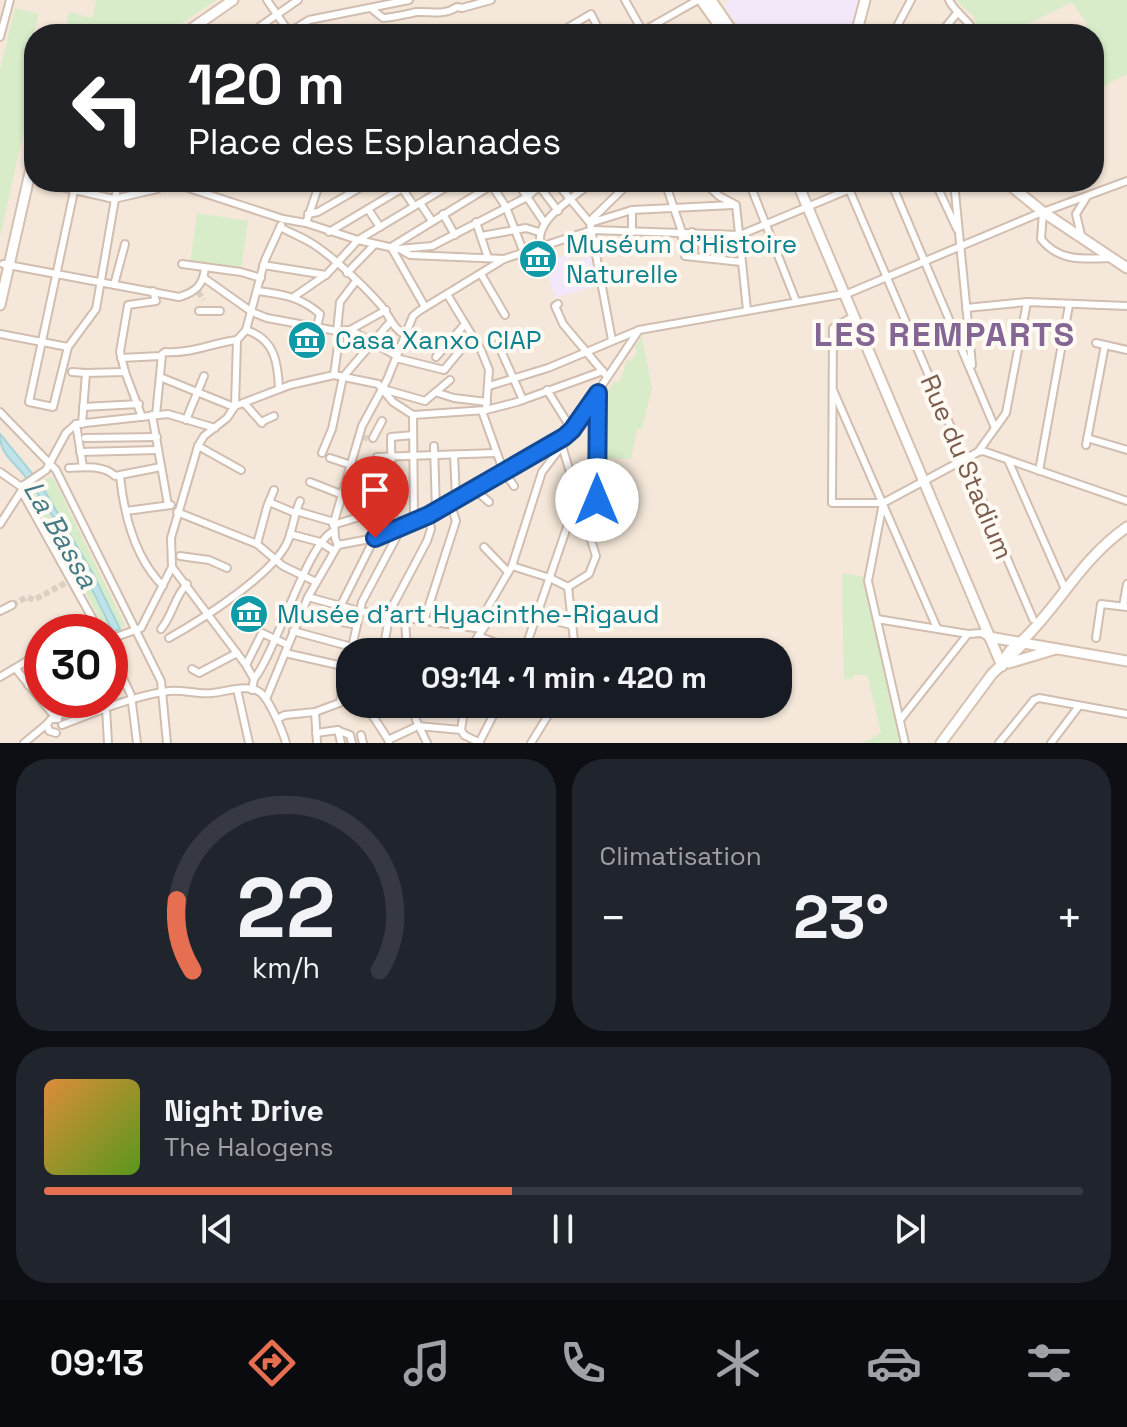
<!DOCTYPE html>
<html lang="fr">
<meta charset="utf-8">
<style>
:root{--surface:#171b24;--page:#20242c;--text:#f1f3f6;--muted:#9ea1a6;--line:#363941;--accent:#e76f51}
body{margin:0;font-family:"Space Grotesk",sans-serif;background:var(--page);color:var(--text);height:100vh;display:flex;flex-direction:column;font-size:30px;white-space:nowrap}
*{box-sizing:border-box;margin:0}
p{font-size:26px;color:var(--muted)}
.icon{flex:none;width:44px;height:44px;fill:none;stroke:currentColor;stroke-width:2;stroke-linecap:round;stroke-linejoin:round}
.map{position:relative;height:743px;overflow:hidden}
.details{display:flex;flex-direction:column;gap:16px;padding:16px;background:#0d0f14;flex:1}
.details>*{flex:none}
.hud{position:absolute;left:24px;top:24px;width:1080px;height:168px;border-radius:32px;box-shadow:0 2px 6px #0004;background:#202124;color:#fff;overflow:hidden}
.speed{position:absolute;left:24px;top:614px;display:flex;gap:16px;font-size:40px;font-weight:700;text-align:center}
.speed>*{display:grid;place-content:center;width:104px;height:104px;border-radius:50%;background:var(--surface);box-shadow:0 2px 6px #0004;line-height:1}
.speed .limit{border:12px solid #d22;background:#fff;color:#111}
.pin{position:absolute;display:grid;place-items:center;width:68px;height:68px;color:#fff;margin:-82px -34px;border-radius:50% 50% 50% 0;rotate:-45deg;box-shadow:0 0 8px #0007}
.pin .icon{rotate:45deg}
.me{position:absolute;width:88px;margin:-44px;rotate:0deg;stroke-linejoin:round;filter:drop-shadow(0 0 6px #0008)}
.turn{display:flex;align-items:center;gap:28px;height:168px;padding:0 32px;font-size:36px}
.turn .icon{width:104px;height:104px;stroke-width:2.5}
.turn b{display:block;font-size:56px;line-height:68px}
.big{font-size:60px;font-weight:700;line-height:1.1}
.details .card{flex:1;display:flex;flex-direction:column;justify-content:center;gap:12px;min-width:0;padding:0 28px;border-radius:32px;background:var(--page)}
.details .dial{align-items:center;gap:0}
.dial svg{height:208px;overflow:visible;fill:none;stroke:var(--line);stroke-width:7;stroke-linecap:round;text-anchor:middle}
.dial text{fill:var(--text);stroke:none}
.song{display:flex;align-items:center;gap:24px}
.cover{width:96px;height:96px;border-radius:12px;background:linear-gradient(135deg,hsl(30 70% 55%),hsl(90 70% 35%))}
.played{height:8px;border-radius:4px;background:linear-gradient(90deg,var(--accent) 45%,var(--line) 45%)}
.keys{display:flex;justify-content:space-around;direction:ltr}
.heat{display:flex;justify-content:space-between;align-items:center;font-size:44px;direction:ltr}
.details .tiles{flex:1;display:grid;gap:16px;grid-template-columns:1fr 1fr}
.card:last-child{grid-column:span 2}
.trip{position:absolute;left:336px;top:638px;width:456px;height:80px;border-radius:32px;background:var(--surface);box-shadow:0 2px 6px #0004;font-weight:700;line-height:80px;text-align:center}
.tabs{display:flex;height:128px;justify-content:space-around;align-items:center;background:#090b0e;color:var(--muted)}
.tabs .icon{width:56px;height:56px}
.tabs .current{color:var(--accent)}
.tabs b{font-size:36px;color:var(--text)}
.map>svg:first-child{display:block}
.residential{fill:#f5e8da;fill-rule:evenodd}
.education{fill:#f3e8fa}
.green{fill:#d8ecc9}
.water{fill:#bfe3e8;stroke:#a5d3da;stroke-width:2}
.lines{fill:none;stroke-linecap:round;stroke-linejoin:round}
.street-tunnel{stroke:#dcd0c4;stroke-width:6;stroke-dasharray:6 3;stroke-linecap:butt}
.street-casing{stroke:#d1beb0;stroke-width:10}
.secondary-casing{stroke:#d6c0b0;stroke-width:13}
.street{stroke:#fff;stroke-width:6}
.secondary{stroke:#fff;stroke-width:9}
.route-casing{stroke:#114b97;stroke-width:20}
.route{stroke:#1a73e8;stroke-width:14}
.labels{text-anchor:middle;stroke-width:8;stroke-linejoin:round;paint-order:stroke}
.culture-label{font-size:26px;fill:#0d838f;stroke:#fffaf3;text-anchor:start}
.street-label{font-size:26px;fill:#7a5c4d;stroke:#fffaf3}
.water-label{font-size:28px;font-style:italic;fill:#437c86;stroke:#fffaf3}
.district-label{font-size:34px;font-weight:bold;letter-spacing:2px;fill:#846695;stroke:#fffaf3}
</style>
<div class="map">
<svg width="1127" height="743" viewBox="0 0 1127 743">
<rect width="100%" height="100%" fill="#fdf6ec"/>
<path class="residential" d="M 0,0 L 1127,0 L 1127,743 L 0,743 ZM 34,34 L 1094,34 L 1094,182 L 34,182 ZM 42,632 L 110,632 L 110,700 L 42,700 ZM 350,652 L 778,652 L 778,704 L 350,704 Z"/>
<g class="education">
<path d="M 731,0 L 859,0 L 850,34 L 743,34 L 724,5 Z"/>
<path d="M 566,255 L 572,262 L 594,255 L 591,257 L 599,285 L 555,298 L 546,268 L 556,267 L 552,260 Z"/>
</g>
<g class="green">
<path d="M 96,0 L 216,0 L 166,34 L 64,34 L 69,12 L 92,18 Z"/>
<path d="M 956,0 L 1127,0 L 1127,74 L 1094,91 L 1094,34 L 1084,34 L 1086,23 L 1072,2 L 1008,34 L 982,34 L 973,16 Z"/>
<path d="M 15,8 L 39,14 L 28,58 L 34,60 L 34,83 L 0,237 L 0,70 Z"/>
<path d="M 197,213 L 248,221 L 241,270 L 190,264 Z"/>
<path d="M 642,336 L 652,388 L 642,429 L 637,429 L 631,459 L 601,458 L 601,401 L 614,382 L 620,381 L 627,360 L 631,361 L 637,352 L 635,347 Z"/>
<path d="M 49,477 L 54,479 L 125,626 L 120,629 L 92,572 L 40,483 Z"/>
<path d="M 33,488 L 86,576 L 113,632 L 107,632 L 30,494 Z"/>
<path d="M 842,573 L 863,577 L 901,743 L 862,743 L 881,733 L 867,675 L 854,675 L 852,679 L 844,679 Z"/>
</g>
<path class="water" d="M 0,434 L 40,483 L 92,572 L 120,629 L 113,632 C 87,579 61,522 24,475 C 12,460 0,454 0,434 Z"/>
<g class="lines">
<g class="street-tunnel">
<path d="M 198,292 L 204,300"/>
<path d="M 362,437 L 372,440 L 373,438"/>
<path d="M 12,605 L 27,597 L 34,600 L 67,582"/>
<path d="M 71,632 L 89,622"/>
<path d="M 39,655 L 42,651"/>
</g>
<g class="street-casing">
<g id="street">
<path d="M 267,0 L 289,32"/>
<path d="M 625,0 L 643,32"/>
<path d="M 949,0 C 955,13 969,20 976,34"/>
<path d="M 372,9 L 383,18 C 395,17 406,14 417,12 C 432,11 443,16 457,7 L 462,8 L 491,0"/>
<path d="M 249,34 L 298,0"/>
<path d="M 286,34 L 309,20 L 409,0"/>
<path d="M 438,34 L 449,31 L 450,34"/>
<path d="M 571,34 L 567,28 L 591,14 L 601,34"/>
<path d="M 638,34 L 698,0"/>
<path d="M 893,34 L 911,0"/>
<path d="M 940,34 L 958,12"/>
<path d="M 0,37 L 10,0"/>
<path d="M 39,182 L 114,199 L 157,189 L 162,182"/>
<path d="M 76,182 L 29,402 L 53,407 L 68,347 L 96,309 L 118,182"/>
<path d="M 170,182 L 283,219 L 306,223 L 358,240 L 398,249 L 432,246 L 527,197 L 544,182"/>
<path d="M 398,182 L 414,206"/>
<path d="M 517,182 L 544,222"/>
<path d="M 556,182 L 590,223 L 612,340"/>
<path d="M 665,182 L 682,232"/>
<path d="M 704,182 L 719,196 L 736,205 L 747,310"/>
<path d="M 749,182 L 796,301"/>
<path d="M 846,182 L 1033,619"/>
<path d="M 891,182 L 995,428"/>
<path d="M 935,182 L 957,229"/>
<path d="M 954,182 L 972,365"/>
<path d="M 491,184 L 506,207 L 524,253"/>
<path d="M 540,187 L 558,211"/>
<path d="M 420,203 L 432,221"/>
<path d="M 368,209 L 380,227"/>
<path d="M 632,210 L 733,205"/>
<path d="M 1043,212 L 1041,239 C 1059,262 1084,259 1111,258"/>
<path d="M 308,214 L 318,212 L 370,182"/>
<path d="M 443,214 L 455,235"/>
<path d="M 590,221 L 630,182"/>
<path d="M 476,222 L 488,258"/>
<path d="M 306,223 L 318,188 L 327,182"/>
<path d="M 590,223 L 632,210 L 632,232"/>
<path d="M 280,227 C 289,232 299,236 308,241 C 328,252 362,284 378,302 C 389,313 391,327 405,335"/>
<path d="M 329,232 L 413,182"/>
<path d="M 681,232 L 685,256 L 741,262"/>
<path d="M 692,232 L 694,249"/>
<path d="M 1081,235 L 1076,214 L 1086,198"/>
<path d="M 481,236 L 526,228 L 539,232"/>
<path d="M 541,245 C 533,220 575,197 592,182"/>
<path d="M 401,250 L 410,255 L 504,259"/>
<path d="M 3,264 L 179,297 C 196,292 203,285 205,268"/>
<path d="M 182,264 L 241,272 L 261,278"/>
<path d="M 263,265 L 326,275"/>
<path d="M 347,273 L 375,244"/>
<path d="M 481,274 L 505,315"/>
<path d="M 204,278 L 252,312 L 267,318 L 337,331 L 350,330 L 386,310"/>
<path d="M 114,285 L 125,244"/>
<path d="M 258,291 C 282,294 301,297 320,314 L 317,327"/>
<path d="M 447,294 L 481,350 L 489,370 L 486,410"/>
<path d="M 295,296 L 327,274 L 358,240 L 455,182"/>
<path d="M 558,304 L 555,306 L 563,324 L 605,374"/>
<path d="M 425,307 L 391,247 L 492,185"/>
<path d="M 966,308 L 1027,302 L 1127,306"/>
<path d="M 199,311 L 220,311"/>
<path d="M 854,316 L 833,328 L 832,503 L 883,503 L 978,452 L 1006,413 L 1027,302"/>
<path d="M 246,330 C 275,339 278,363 279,389"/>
<path d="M 350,330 L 397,356"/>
<path d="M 337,331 L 340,302 L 356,281"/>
<path d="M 0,334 L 68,347"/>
<path d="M 237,340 L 246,330 L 265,260 L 281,225"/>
<path d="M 1096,343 L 1127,350"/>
<path d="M 498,344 L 523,400"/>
<path d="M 436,357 L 465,324"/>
<path d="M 121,358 L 160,356 L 165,352 C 191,354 212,343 237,340"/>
<path d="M 396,358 L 444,370 L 472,336"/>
<path d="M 72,372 L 86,373"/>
<path d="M 334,375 L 340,331"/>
<path d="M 160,377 L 234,407"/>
<path d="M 489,386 L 548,368 L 639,330 L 849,293 L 1035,215 L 1127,181"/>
<path d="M 383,389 L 425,401"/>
<path d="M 547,390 L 572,430"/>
<path d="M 833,390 L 937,628"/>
<path d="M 438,393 L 454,398 L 487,402"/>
<path d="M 425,401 L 450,380"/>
<path d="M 244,403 L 262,423"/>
<path d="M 235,406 L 290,385 L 334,375 L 378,384 L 393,402 L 413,415 L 486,410 L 517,402 L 603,371"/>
<path d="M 83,407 L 139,404"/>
<path d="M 482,411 L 503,470 L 514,486"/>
<path d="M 0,412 L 56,470 L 161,681 L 167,743"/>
<path d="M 152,415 L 168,505"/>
<path d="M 156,415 L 162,355"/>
<path d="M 413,415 L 414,521"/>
<path d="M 142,417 L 125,372 L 120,352 L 128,305 L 156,301 L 153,291"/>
<path d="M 186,420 L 204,376"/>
<path d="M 261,422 L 274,416"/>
<path d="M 76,424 L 168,414 L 215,428"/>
<path d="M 76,424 L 83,467"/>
<path d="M 82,424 L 86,373 L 125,372"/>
<path d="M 85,438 L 157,437"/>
<path d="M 373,438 L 382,421"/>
<path d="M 1087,438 L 1127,450"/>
<path d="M 1086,445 L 1105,345"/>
<path d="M 198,446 L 241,470"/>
<path d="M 434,446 L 436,511"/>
<path d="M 562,446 L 596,556 L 589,574 L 568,587"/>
<path d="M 80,452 L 158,450"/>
<path d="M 978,452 L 983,451 L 1127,501"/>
<path d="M 322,453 L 332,429 L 343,377 L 391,321"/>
<path d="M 454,455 L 456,498"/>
<path d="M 377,457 L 496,453"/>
<path d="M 330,458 L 351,465"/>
<path d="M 1008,460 L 1065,589"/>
<path d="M 69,468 C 83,467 104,465 115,476 L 161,467"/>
<path d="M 1039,471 L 1069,305"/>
<path d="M 0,472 L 20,486 L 24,485 L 46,470 L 66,433 L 76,424"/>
<path d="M 120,476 C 124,515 134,557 163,586"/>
<path d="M 348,477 L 392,478"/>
<path d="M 310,482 L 343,495"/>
<path d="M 473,488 L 489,502"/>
<path d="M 22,492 L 100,632"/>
<path d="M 342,497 L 393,492"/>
<path d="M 269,502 L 295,513"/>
<path d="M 883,503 L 868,581 L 905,743"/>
<path d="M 126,511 L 171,505"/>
<path d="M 296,511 L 334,522"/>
<path d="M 177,512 L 257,544 L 283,566 L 316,582"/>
<path d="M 0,524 L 22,490"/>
<path d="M 333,525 L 392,507"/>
<path d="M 290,534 L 320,542 L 334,551"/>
<path d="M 257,544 L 267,507 L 274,490"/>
<path d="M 338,545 L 335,538 L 334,522 L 362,426 L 387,380 L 413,316 L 419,311 L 504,259 L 592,230 L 740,235 L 867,182"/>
<path d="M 338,545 L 375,538 L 429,515 L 564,437 L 572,430 L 639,330"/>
<path d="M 484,547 L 508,572"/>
<path d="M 180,556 L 209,560 L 227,568"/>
<path d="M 512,566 L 550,578 L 568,587"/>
<path d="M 172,567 L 171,538 L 198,446 L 204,436 L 227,418 L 235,406 L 237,340"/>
<path d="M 172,567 L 246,665 L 254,679 L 252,690"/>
<path d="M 568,587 L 574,641 L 571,652"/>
<path d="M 308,597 L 359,611 L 482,629"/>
<path d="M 1123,606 L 1127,584"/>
<path d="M 340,607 L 374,539"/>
<path d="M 0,611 L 12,605"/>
<path d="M 312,616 L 357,625"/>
<path d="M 537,616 L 571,625"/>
<path d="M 405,619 L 407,652"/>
<path d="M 877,619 L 968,634 L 981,633 L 989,637"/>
<path d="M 424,621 L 456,521 L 450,502"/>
<path d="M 161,629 C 173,615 174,597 187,584"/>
<path d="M 293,631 L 352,647"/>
<path d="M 478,636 L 520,652"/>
<path d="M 169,638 C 201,620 271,576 287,543 C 293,530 294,514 300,501"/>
<path d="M 1096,638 L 1101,604 L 1127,607"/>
<path d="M 110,639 L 141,628 L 172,567"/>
<path d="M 110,651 L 131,695 L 137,743"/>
<path d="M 351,652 L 362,602 L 397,536 L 392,507 L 391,437 L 413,435"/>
<path d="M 383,652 L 390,611 L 427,541 L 431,529 L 429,515"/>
<path d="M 472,652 L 473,644 L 485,626 L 488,607 L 512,566 L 542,472 L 562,446 L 564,437"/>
<path d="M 524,652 L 577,498 L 597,500 L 598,393"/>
<path d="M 285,653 L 347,667"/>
<path d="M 246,665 L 262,633 L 288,645"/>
<path d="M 16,669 L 56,718 L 80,700"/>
<path d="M 192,669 L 199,673 L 237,653"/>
<path d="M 0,677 L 32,658 L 42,665"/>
<path d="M 254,679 C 276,652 308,541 334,531"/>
<path d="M 28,685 L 42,674"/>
<path d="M 237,689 L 249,743"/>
<path d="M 266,699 L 308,597 L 338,545"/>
<path d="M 340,701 L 350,657"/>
<path d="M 360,704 L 373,711 L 396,704"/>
<path d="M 412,704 L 416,720 L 427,743"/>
<path d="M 106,708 L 108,743"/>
<path d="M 369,710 L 389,741"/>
<path d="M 315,712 L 317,743"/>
<path d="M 277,719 L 285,715 L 315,712 L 350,699"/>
<path d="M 900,720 L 968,634"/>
<path d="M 62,725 C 96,712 132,696 169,691 C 183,689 198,695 212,693 C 226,692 249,683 261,693 C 270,701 283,732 286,743"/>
<path d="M 461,730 L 465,704"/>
<path d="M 461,730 L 464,735 L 480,743"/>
<path d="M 339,731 L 350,735 L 352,743"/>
<path d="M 56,733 L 49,731 L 47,724 L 51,719 L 58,719"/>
<path d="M 316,733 L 338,730 L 341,743"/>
<path d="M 361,735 L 363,743"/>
<path d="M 388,740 L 418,726 L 461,730"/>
<path d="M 24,743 L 47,724"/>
<path d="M 479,743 L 499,704"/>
<path d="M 531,743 L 555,704"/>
<path d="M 999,743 L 1034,700 L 1039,698 L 1127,714"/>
<path d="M 1051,743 L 1079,706"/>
</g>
</g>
<g class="secondary-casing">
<g id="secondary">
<path d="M 701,0 L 725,34"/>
<path d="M 711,0 L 734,34"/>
<path d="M 184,34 L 233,0"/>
<path d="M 856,34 L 865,0"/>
<path d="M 797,182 L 1002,666"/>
<path d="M 1006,182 L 1043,212 L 1127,268"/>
<path d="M 0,305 L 34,155"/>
<path d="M 989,637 L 1127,661"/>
<path d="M 1009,663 L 1056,649"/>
<path d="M 1002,666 C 1009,645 1017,648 1029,634 C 1064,597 1084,557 1127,527"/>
<path d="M 941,743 L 992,674 L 1021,646 L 1020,643"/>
</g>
</g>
<use href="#street" class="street"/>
<use href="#secondary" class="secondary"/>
</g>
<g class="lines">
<g class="route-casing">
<path id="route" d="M 375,538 L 429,515 L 564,437 L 572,430 L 598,393 L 597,500"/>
</g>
<use href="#route" class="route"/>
</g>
<defs>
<g id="museum-disc" transform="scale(2)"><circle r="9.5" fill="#0f9aa8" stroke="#fffaf3"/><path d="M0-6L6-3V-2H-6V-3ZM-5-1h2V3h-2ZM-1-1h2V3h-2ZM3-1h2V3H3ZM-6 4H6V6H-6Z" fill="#fff"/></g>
</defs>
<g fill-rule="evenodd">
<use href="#museum-disc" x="538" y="259"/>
<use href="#museum-disc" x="307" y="340"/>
<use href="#museum-disc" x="249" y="614"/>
</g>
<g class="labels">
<g class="culture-label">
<text x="566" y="253">Muséum d’Histoire<tspan x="566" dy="30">Naturelle</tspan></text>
<text x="335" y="349">Casa Xanxo CIAP</text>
<text x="277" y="623">Musée d'art Hyacinthe-Rigaud</text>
</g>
<g class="street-label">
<text transform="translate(967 467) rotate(67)" y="9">Rue du Stadium</text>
</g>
<g class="water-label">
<text transform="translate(61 534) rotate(60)" y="10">La Bassa</text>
</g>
<g class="district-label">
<text x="945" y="346">LES REMPARTS</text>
</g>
</g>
</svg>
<div class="speed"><div class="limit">30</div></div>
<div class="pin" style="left:375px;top:538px;background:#d93025"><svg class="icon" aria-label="arrive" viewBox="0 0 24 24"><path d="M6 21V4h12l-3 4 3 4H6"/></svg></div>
<svg class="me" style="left:597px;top:500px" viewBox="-20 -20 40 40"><circle r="19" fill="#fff"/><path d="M0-13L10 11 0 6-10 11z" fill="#1a73e8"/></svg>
<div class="trip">09:14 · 1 min · 420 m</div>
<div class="hud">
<div class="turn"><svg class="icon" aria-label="left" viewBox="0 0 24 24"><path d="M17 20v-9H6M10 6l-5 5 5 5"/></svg><div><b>120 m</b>Place des Esplanades</div></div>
</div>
</div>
<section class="details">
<div class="tiles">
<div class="card dial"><svg viewBox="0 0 100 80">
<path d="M14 69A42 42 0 1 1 86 69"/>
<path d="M14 69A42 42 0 0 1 8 42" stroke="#e76f51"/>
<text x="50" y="56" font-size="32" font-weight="700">22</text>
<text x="50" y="72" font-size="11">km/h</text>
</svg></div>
<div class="card"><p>Climatisation</p>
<div class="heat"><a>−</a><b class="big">23°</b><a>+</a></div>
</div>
<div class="card">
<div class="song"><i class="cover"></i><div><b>Night Drive</b><p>The Halogens</p></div></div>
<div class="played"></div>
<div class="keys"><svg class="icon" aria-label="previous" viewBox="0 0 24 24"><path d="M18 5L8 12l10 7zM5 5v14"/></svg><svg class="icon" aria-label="pause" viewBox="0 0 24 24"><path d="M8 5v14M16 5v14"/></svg><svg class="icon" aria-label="next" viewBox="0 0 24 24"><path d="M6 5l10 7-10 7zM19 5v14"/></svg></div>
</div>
</div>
</section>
<nav class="tabs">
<b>09:13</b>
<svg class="icon current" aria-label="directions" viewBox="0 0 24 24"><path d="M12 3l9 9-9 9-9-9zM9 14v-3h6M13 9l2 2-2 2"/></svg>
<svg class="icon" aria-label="music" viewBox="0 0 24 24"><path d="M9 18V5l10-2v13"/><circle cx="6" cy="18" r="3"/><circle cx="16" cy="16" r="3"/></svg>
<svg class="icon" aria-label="phone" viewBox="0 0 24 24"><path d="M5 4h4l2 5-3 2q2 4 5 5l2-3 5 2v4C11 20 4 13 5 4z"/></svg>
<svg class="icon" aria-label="climate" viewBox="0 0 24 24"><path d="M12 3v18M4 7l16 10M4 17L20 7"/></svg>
<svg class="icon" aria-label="car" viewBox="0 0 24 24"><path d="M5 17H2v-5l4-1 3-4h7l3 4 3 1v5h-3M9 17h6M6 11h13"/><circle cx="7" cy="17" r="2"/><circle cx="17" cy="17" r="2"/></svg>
<svg class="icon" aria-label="filters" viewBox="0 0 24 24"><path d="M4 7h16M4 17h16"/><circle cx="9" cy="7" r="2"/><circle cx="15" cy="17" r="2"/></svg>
</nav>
